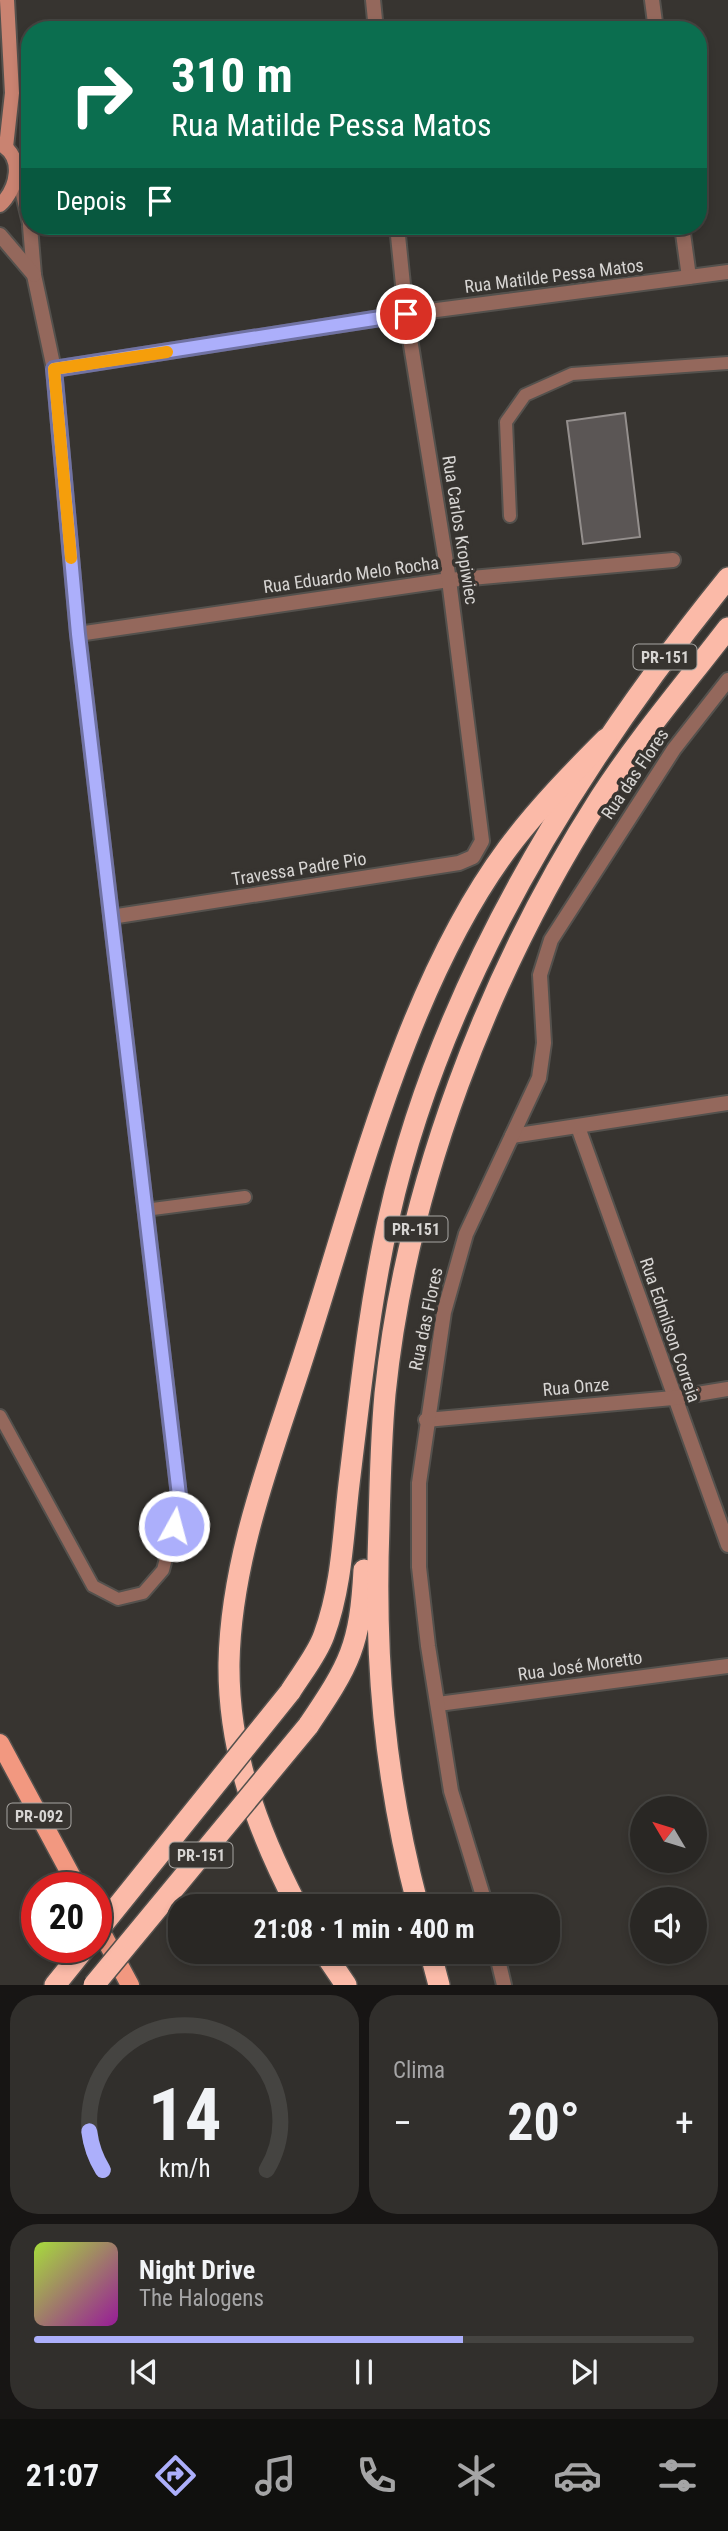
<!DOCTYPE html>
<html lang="pt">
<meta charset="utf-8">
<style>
:root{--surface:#292724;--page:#312f2c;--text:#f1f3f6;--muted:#a5a5a6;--line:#454441;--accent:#acaffb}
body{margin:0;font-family:"Roboto Condensed",sans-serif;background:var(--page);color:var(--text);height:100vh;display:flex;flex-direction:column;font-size:26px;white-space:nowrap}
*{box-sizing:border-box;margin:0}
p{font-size:23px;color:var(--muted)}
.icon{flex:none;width:38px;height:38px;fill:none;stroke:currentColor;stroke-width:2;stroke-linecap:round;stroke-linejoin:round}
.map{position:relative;height:1985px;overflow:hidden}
.panel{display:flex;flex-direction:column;gap:10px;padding:10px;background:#171514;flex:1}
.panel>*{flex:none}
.guide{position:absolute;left:21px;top:21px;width:686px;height:214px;border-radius:28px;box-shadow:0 4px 10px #0003,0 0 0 2px var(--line);background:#0b6e4f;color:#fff;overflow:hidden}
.needle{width:46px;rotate:308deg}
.buttons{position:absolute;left:630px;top:1796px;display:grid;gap:14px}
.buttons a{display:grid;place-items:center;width:77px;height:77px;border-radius:50%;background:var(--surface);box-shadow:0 4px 10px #0003,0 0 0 2px var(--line);font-size:35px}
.speed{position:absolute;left:21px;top:1872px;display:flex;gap:14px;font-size:35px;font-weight:700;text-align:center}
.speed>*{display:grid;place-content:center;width:91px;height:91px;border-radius:50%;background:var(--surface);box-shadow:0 4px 10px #0003,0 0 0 2px var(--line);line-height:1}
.speed .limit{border:10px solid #d22;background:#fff;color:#111}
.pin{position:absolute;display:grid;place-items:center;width:60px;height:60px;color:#fff;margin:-30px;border:4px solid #fff;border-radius:50%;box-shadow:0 2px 7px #0007}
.me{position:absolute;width:77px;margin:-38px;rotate:7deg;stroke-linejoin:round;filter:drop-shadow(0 0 5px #0008)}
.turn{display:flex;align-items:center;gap:24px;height:147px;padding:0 35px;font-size:32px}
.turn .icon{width:91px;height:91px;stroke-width:2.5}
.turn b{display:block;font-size:49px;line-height:60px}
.then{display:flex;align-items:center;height:66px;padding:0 35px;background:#0003;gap:14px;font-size:26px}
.big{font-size:52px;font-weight:700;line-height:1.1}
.panel .tile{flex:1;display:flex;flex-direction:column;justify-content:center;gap:10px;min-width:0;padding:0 24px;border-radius:28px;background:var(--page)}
.panel .dial{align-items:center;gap:0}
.dial svg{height:182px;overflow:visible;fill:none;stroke:var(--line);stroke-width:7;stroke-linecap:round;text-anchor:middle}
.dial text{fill:var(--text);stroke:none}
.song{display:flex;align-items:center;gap:21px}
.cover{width:84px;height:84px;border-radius:10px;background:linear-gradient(135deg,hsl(80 70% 55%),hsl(300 70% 35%))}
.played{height:7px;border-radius:4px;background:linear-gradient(90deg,var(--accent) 65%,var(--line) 65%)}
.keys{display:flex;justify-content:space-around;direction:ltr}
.heat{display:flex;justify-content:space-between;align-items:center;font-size:38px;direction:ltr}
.panel .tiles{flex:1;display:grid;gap:10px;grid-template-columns:1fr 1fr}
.tile:last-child{grid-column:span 2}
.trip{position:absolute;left:168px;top:1894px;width:392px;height:70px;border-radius:28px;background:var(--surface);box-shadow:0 4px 10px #0003,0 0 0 2px var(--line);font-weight:700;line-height:70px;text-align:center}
.dock{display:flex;height:112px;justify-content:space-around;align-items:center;background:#10100e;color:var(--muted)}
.dock .icon{width:49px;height:49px}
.dock .selected{color:var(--accent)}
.dock b{font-size:32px;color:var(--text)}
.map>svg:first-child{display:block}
.building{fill:#5b5655;stroke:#948f8d;stroke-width:2}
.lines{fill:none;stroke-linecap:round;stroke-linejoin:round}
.lane-casing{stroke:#54514d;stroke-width:16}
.street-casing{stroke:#54514d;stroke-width:18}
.secondary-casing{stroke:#54514d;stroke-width:18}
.primary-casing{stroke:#54514d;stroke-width:21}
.highway-casing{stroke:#54514d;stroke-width:24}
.lane{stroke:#94685c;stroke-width:12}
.street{stroke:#94685c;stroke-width:14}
.secondary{stroke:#c98371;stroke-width:14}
.primary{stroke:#f29880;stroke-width:18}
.highway{stroke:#fbbaa8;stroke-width:21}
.highway-bridge-casing{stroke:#54514d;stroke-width:24;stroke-linecap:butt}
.highway-bridge{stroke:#fbbaa8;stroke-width:21}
.route-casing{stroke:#7072a3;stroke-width:18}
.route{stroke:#acaffb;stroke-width:12}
.slow{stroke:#f59e0b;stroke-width:12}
.labels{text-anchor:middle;stroke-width:7;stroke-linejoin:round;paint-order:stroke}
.shield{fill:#373430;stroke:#a7a5a2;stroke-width:2}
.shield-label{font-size:16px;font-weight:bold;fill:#d7d5d3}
.street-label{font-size:18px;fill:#d7d5d3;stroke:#373430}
</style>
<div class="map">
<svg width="728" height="1985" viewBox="0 0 728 1985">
<rect width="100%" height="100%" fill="#373430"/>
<path class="building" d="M 625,413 L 640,537 L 583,544 L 567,421 Z"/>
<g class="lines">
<g class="lane-casing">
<g id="lane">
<path d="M 510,516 L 506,422 L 525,395 L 572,374 L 728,363"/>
<path d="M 145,1210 L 245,1197"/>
<path d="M 0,1416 L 93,1586 L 118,1599 L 143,1593 L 163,1570 L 180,1504"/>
</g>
</g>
<g class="street-casing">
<g id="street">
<path d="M 373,0 L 376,30"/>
<path d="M 652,0 L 656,30"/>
<path d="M 16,166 L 30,223"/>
<path d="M 30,226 L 34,275 L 54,369 L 78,634 L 180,1504"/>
<path d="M 682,226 L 689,277"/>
<path d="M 0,235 L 34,275"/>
<path d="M 54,369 L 406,314 L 728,272"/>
<path d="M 78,634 L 449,580 L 673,560"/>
<path d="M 111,917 L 459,863 L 473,857 L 482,841 L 449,580 L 406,314 L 397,226"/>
<path d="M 578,1127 L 728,1545"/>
<path d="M 512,1136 L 728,1103"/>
<path d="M 426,1420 L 673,1398 L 728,1389"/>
<path d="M 438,1704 L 728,1666"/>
<path d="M 486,1906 L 451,1791 L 428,1646 L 419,1567 L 419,1483 L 444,1312 L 466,1234 L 539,1078 L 544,1043 L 540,975 L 551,940 L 674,749 L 728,680"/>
<path d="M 496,1951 L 504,1985"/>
</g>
</g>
<g class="secondary-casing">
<g id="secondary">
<path d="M 0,144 C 25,157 17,189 0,205"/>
<path d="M 6,147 L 12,93 L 7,0"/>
</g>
</g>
<g class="primary-casing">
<g id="primary">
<path d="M 0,1743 L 78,1888"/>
<path d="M 96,1922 L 130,1985"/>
</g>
</g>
<g class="highway-casing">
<g id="highway">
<path d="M 290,1692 C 301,1674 317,1655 324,1635 C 342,1586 343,1535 349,1484 C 360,1395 369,1305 389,1217 C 441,983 579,762 728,578"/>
<path d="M 308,1726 C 350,1664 360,1646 364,1570"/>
<path d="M 297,1906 C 257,1829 228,1751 229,1663 C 231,1555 274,1450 306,1348 C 358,1187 406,985 508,848 C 537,809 572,773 606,739"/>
<path d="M 418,1906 C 384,1777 374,1658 379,1525 C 380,1481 381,1438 385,1394 C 406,1187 488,973 600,798 C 638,739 685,684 728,628"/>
<path d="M 323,1951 L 346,1985"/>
<path d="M 430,1951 L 439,1985"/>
<path d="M 55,1985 L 85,1948"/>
</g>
</g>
<use href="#lane" class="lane"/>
<use href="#street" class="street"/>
<use href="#secondary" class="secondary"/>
<use href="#primary" class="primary"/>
<use href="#highway" class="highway"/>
<g class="highway-bridge-casing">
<g id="highway-bridge">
<path d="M 96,1933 L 290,1692"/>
<path d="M 94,1985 L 308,1726"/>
</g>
</g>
<use href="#highway-bridge" class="highway-bridge"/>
</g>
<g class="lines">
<g class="route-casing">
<path id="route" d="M 174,1526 L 180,1504 L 78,634 L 54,369 L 406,314"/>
</g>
<use href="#route" class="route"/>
<path class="slow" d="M 71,558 L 54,369 L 167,352"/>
</g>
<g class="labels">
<g class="shield">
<rect x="633.5" y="644.5" width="63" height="25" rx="5"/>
<rect x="384.5" y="1216.5" width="63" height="25" rx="5"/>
<rect x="7.5" y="1803.5" width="63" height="25" rx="5"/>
<rect x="169.5" y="1842.5" width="63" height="25" rx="5"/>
</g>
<g class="shield-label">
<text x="665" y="663">PR-151</text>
<text x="416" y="1235">PR-151</text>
<text x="39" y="1822">PR-092</text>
<text x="201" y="1861">PR-151</text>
</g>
<g class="street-label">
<text transform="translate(554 276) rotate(-7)" y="6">Rua Matilde Pessa Matos</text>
<text transform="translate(460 530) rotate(81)" y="6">Rua Carlos Kropiwiec</text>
<text transform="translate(351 575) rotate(-8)" y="6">Rua Eduardo Melo Rocha</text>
<text transform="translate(635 774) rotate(-56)" y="6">Rua das Flores</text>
<text transform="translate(299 869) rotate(-9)" y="6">Travessa Padre Pio</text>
<text transform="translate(426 1319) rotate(-78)" y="6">Rua das Flores</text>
<text transform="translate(670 1330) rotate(71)" y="6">Rua Edmilson Correia</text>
<text transform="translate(576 1387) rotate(-5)" y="6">Rua Onze</text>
<text transform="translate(580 1666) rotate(-8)" y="6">Rua José Moretto</text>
</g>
</g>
</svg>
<div class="buttons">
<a><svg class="needle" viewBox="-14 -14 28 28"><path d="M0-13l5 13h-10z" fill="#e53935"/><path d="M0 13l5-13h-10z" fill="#a5a5a6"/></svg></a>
<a><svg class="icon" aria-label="sound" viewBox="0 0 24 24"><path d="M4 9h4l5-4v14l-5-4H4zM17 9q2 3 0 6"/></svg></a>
</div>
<div class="speed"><div class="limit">20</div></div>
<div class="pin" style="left:406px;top:314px;background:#d93025"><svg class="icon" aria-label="arrive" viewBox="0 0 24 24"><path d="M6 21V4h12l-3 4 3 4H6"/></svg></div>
<svg class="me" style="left:174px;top:1526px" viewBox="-20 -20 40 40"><circle r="17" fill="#acaffb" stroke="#fff" stroke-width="3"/><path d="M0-11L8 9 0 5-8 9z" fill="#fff"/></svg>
<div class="trip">21:08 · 1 min · 400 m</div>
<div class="guide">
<div class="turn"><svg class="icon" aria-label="right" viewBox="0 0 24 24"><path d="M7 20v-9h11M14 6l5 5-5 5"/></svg><div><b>310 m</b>Rua Matilde Pessa Matos</div></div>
<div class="then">Depois<svg class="icon" aria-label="arrive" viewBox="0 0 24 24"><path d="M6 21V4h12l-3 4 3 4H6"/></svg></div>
</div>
</div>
<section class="panel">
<div class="tiles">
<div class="tile dial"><svg viewBox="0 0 100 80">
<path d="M14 69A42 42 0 1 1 86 69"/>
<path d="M14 69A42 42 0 0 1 8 52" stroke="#acaffb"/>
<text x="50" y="56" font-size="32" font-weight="700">14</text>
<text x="50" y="72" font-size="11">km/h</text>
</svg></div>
<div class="tile"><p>Clima</p>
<div class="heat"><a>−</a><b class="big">20°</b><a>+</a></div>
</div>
<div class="tile">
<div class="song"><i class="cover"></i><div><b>Night Drive</b><p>The Halogens</p></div></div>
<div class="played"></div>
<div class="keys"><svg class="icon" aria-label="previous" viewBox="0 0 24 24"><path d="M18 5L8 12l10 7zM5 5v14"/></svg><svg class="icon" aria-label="pause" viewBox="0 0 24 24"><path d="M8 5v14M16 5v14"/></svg><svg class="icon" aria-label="next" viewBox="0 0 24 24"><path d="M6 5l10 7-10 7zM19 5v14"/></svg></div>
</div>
</div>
</section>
<nav class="dock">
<b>21:07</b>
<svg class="icon selected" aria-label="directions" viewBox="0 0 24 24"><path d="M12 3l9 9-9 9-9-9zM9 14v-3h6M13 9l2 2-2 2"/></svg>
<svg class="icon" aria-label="music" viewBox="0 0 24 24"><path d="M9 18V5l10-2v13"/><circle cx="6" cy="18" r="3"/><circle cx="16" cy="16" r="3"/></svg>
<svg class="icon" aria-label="phone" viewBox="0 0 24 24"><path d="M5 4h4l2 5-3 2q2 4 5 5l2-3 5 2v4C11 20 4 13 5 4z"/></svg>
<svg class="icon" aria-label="climate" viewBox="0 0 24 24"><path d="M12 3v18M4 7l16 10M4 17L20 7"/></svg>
<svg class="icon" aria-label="car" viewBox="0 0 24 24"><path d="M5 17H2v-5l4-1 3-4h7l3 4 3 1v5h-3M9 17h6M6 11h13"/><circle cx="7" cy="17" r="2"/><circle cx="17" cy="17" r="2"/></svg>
<svg class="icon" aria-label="filters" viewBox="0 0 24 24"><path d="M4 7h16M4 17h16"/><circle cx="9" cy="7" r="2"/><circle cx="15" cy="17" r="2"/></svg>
</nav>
